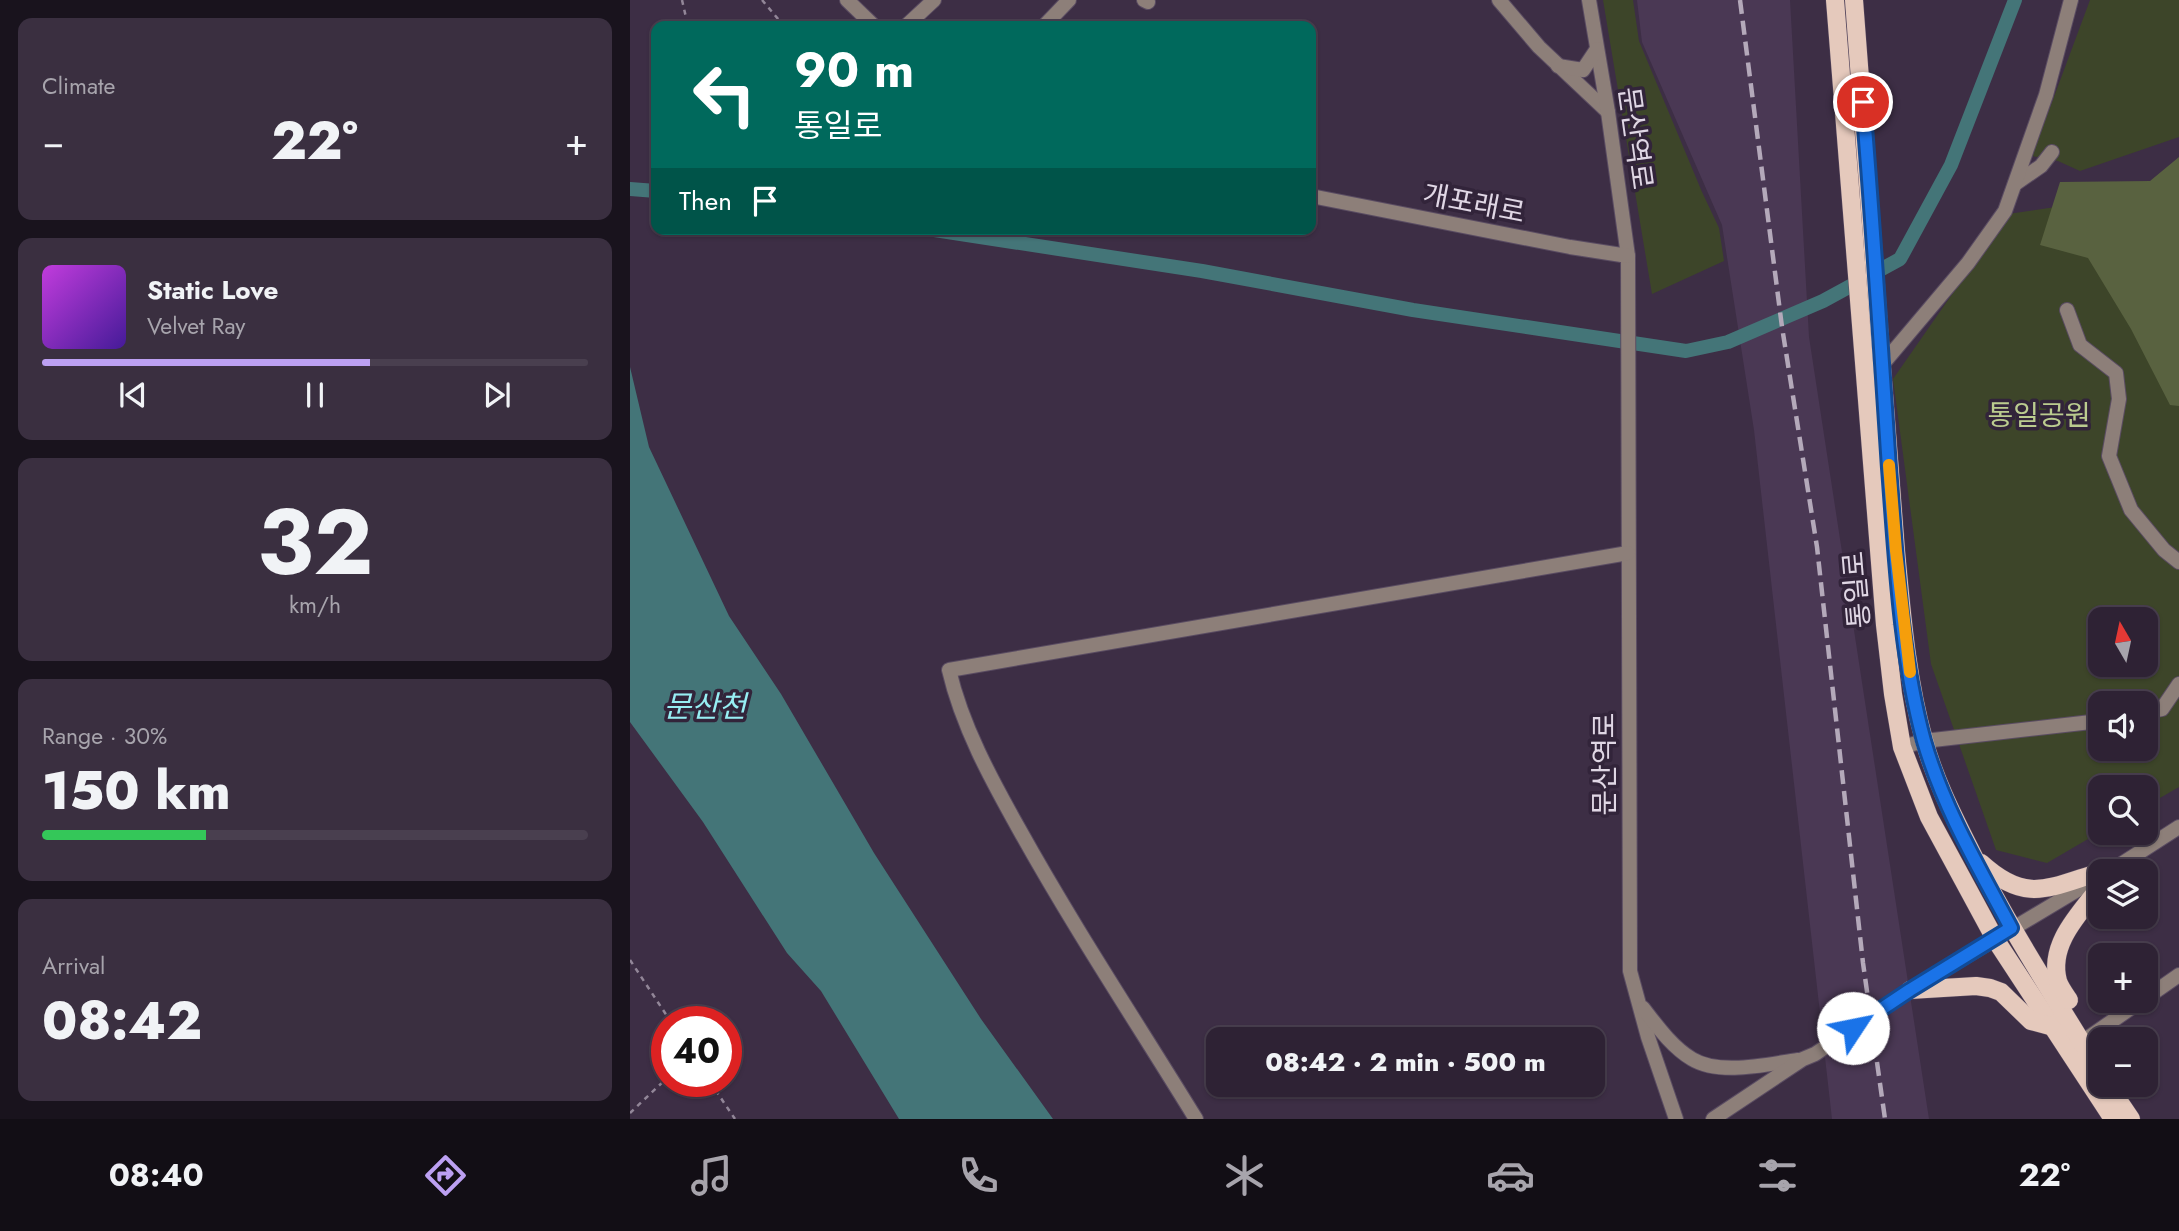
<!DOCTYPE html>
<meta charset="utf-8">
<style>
:root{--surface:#2e2234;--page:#3a2f40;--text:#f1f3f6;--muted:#a7a4ac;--line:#493f4f;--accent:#bca0f2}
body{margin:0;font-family:Jost,"Noto Sans KR",sans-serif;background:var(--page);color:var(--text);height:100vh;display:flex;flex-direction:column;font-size:26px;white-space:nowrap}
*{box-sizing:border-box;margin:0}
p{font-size:23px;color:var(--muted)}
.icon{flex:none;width:38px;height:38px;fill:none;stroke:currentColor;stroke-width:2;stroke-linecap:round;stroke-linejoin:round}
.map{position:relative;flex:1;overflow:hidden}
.details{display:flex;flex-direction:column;gap:18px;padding:18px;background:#19131d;width:630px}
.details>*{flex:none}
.banner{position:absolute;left:21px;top:21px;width:665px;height:214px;border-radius:14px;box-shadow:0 2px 5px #0004,0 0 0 2px var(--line);background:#00695c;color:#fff;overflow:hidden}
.needle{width:46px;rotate:351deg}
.controls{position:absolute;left:1458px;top:607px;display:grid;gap:14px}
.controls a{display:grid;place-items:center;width:70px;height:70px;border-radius:14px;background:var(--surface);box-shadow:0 2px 5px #0004,0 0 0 2px var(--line);font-size:35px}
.speed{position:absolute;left:21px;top:1006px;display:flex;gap:14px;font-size:35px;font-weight:700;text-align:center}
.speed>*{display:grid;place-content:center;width:91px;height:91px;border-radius:50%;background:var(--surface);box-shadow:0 2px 5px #0004,0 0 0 2px var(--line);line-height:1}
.speed .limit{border:10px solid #d22;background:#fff;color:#111}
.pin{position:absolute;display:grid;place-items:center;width:60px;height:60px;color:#fff;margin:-30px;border:4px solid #fff;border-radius:50%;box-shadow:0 2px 7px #0007}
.me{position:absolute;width:77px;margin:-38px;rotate:56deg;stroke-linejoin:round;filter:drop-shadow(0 0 5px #0008)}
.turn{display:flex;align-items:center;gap:24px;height:147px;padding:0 28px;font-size:32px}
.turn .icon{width:91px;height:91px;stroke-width:2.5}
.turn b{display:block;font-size:49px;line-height:60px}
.then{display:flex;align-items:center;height:66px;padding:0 28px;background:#0003;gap:14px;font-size:26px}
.big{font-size:52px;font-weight:800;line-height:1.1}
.details .card{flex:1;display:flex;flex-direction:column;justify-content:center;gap:10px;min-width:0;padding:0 24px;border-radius:14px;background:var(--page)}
.details .dial{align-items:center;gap:0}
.dial b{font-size:91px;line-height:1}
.song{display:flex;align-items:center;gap:21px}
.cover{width:84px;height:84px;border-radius:10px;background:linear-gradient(135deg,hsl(290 70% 55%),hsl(260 70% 35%))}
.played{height:7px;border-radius:4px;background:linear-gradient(90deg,var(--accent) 60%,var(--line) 60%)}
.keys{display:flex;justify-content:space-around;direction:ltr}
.heat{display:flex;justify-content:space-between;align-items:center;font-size:38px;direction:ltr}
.charge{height:10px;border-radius:5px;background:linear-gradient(90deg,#34c759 30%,var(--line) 0)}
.trip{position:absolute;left:576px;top:1027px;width:399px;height:70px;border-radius:14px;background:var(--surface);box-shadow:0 2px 5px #0004,0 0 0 2px var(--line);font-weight:800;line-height:70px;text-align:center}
.tabs{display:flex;height:112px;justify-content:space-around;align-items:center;background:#120e15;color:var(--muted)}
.tabs .icon{width:49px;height:49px}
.tabs .on{color:var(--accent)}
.tabs b{font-size:32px;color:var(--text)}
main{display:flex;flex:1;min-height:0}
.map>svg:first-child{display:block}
.built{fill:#4a3854}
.green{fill:#3d4529;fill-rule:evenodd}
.forest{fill:#596240}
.water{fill:#447578}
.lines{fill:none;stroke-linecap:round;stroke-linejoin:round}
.canal{stroke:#447578;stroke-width:14}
.minor-casing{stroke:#5a4c62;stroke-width:16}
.major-casing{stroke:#5a4c62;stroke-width:19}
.path{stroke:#928698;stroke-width:2.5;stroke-dasharray:5 5;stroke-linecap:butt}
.minor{stroke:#8d7f79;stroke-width:14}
.major{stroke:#e5c9bc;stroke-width:18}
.rail{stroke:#b4a9ba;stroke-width:4.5;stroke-dasharray:14 7;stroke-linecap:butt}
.route-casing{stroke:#114b97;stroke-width:18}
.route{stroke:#1a73e8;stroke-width:12}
.slow{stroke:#f59e0b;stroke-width:12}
.labels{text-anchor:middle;stroke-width:7;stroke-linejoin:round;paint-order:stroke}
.street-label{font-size:28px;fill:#e0d7e5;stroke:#32243a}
.park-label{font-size:28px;fill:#bbcc8f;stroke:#32243a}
.water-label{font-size:30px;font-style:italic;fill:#97eef3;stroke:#32243a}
</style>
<main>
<section class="details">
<div class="card"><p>Climate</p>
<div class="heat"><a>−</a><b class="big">22°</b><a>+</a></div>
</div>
<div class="card">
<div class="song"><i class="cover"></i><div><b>Static Love</b><p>Velvet Ray</p></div></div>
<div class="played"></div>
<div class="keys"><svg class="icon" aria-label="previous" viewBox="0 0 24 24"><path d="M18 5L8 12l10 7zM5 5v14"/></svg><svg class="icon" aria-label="pause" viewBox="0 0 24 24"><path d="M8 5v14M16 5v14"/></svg><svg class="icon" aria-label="next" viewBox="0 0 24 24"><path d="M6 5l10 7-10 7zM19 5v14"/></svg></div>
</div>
<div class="card dial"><b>32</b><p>km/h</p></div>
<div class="card"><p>Range · 30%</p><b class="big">150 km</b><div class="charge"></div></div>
<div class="card"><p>Arrival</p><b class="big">08:42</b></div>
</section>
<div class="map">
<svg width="1549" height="1119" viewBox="0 0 1549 1119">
<rect width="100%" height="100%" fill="#3d2e45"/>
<path class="built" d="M 1007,0 L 1160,0 L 1179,337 L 1299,1119 L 1202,1119 L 1124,430 L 1092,225 L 1012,42 Z"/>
<g class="green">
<path d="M 973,0 L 1003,0 L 1009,41 L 1072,192 L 1089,228 L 1094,261 L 1022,294 Z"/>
<path d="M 1460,0 L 1549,0 L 1549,137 L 1450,171 L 1428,161 L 1402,156 Z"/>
<path d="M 1549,184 L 1549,787 L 1516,806 L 1516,788 L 1470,788 L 1470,832 L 1417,863 L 1366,850 L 1301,664 L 1263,379 L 1378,214 L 1466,201 ZM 1470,620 L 1516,620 L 1516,665 L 1470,665 ZM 1470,704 L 1516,704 L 1516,749 L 1470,749 Z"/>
</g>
<path class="forest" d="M 1549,157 L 1549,406 L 1540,405 L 1501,329 L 1458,258 L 1410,245 L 1430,182 L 1520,181 Z"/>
<path class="water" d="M 0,367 L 19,447 L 99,616 L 151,694 L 244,853 L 351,1019 L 423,1119 L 269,1119 L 191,991 L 157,953 L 73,822 L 0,722 Z"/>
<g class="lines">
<g class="canal">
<path d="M 0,189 L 26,191"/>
<path d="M 298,229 L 572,271 L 783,310 L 1056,351 L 1098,342 L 1193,301 L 1270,259 L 1321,165 L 1385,0"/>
</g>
<g class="minor-casing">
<g id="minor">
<path d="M 217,0 L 244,26"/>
<path d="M 514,0 L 518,2"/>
<path d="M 869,0 L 909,47 L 978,112"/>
<path d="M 959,0 L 978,112 L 998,256 L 1000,971 L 1018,1037 L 1046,1119"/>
<path d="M 276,26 L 304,0"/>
<path d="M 414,26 L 439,0"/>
<path d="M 928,66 L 953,70 L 967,49"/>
<path d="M 1385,184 L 1411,166 L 1422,152"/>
<path d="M 681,196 L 940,247 L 998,256"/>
<path d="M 1437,310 L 1450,345 L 1486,373 L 1489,399 L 1479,456 L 1501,510 L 1534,550 L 1549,562"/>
<path d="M 1251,366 L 1338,263 L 1375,211 L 1416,95 L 1441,0"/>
<path d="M 1516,712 L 1532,709 L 1549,684"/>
<path d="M 1272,747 L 1294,741 L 1470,721"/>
<path d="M 1479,872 L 1549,827"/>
<path d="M 1516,998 L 1549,975"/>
<path d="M 1013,1008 C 1027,1026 1042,1047 1062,1059 C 1090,1076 1138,1064 1168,1060"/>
<path d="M 1452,1042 L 1511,1001"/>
<path d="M 566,1119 C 507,1023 444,928 389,829 C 361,779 332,726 319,670 L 998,553"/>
<path d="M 1083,1119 L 1173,1059 L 1185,1054 L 1280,990 L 1469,877"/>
</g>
</g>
<g class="major-casing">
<g id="major">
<path d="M 1205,0 L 1255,625 L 1263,694 L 1272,747 L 1299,817 L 1365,939 L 1483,1119"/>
<path d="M 1224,0 L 1266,551 C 1272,615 1277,679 1294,740 C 1305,781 1325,819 1344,857 C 1381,931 1427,1001 1470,1072"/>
<path d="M 1351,863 C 1396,904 1418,888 1470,872"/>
<path d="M 1483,872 L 1486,867"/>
<path d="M 1280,990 L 1346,986 L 1360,988 L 1371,992 L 1401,1021 L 1420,1026"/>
<path d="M 1439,1000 C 1435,994 1430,987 1428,981 C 1418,944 1450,913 1470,887"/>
<path d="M 1478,1085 L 1501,1119"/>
</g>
</g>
<g class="path">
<path d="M 52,0 L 58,26"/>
<path d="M 132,0 L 154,26"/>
<path d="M 0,960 L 41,1022"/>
<path d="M 80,1082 L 105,1119"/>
<path d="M 0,1113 L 37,1078"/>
</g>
<use href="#minor" class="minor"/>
<use href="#major" class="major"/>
<path class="rail" d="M 1110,0 L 1152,327 L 1187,547 L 1233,963 L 1255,1119"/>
</g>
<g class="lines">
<g class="route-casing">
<path id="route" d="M 1223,1028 L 1280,990 L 1381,928 C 1349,868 1313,807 1294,741 C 1270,653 1266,558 1259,468 C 1251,346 1243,224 1233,102"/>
</g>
<use href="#route" class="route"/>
<path class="slow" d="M 1259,465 L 1266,551 L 1280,672"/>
</g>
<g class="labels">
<g class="street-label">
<text transform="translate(1006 138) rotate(82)" y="10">문산역로</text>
<text transform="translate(844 203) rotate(11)" y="10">개포래로</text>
<text transform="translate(1226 590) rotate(-95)" y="10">통일로</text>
<text transform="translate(974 764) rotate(-90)" y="10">문산역로</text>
</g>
<g class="park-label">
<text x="1409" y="425">통일공원</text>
</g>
<g class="water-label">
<text x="75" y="717">문산천</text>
</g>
</g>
</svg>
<div class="controls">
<a><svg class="needle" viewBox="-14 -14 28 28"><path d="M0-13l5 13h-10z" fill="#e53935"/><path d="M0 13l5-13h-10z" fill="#a7a4ac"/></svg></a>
<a><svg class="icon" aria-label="sound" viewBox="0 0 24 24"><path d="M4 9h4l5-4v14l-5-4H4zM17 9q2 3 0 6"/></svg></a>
<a><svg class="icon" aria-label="search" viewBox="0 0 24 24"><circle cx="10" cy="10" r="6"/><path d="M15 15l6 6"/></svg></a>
<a><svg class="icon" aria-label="layers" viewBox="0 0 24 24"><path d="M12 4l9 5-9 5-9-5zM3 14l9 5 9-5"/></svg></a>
<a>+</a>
<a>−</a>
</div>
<div class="speed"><div class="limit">40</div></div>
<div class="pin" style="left:1233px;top:102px;background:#d93025"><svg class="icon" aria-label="arrive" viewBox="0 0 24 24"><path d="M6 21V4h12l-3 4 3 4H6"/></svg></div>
<svg class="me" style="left:1223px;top:1028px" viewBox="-20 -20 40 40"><circle r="19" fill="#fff"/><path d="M0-13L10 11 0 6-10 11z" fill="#1a73e8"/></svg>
<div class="trip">08:42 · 2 min · 500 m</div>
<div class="banner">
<div class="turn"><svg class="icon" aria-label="left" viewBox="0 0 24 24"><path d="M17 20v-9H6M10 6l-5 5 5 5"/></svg><div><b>90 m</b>통일로</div></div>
<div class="then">Then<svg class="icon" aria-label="arrive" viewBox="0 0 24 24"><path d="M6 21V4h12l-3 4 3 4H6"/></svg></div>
</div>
</div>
</main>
<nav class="tabs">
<b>08:40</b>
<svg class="icon on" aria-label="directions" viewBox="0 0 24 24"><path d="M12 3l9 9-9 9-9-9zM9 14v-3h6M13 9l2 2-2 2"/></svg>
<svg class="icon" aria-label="music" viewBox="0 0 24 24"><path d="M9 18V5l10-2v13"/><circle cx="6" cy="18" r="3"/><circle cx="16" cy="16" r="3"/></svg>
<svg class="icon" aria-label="phone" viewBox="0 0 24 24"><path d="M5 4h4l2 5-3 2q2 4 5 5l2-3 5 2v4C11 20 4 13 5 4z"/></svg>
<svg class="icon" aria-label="climate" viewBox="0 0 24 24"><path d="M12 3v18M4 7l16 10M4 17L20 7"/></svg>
<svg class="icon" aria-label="car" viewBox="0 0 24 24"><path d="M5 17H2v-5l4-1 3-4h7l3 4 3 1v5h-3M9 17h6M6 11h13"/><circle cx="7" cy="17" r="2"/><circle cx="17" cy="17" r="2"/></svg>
<svg class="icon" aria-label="filters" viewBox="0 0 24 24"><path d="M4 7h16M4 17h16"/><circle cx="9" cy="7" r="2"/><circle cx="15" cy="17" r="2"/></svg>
<b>22°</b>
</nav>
